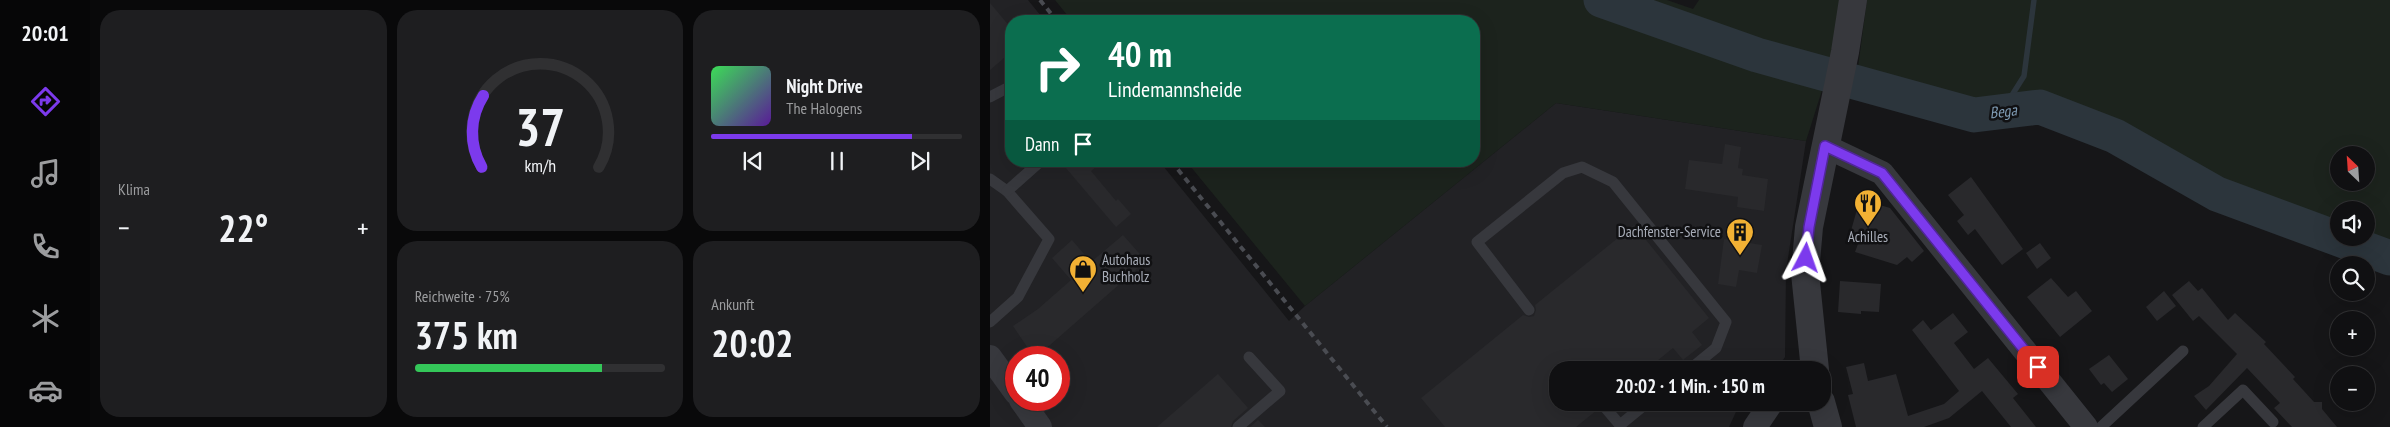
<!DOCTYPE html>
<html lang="de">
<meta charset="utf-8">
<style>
:root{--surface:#101012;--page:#1e1e20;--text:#f1f3f6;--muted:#9c9d9f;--line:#303032;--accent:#7c3aed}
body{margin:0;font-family:"PT Sans Narrow",sans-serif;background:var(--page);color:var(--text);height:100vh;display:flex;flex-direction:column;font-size:19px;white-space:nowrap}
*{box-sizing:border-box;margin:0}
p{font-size:16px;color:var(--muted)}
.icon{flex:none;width:28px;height:28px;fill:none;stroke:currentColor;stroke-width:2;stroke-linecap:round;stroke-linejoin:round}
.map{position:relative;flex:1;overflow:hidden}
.sheet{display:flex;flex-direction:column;gap:10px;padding:10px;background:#09090a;width:900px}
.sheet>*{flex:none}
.banner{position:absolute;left:15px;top:15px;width:475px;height:152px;border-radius:20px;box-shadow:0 5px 20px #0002,0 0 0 1px var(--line);background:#0b6e4f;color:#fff;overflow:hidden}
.needle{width:32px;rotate:335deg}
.controls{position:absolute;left:1340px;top:146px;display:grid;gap:10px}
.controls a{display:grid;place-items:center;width:45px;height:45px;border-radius:50%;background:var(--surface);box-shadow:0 5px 20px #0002,0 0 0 1px var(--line);font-size:25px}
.speed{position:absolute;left:15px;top:346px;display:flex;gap:10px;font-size:25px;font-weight:700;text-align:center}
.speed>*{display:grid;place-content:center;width:65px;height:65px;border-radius:50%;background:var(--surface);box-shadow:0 5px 20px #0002,0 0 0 1px var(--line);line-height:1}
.speed .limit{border:8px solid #d22;background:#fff;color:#111}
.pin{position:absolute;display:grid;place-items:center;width:42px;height:42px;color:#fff;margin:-21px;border-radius:10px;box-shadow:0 2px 8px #0006}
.me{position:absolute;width:55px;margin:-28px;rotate:4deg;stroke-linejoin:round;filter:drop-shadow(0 0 4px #0008)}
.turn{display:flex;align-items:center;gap:18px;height:105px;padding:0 20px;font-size:22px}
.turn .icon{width:65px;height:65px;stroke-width:2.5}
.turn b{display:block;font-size:35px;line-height:42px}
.then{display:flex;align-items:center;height:48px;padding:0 20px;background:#0003;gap:10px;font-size:19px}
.big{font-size:38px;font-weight:700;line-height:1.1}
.sheet .card{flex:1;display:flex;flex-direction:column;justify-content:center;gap:8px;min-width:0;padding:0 18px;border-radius:20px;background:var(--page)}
.sheet .dial{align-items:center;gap:0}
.dial svg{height:130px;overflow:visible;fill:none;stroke:var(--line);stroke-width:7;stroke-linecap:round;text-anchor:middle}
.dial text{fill:var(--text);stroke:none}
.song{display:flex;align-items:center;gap:15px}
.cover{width:60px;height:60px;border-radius:8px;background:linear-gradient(135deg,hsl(130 70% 55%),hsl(270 70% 35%))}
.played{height:5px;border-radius:2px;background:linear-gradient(90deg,var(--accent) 80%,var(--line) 80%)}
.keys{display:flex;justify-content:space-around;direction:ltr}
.heat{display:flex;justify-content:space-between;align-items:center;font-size:28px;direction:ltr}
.charge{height:8px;border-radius:4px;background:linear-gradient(90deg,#34c759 75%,var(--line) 0)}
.sheet .tiles{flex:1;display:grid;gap:10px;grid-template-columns:repeat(3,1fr)}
.card:first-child{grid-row:span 2}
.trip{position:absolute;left:559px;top:361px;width:282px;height:50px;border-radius:20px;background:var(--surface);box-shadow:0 5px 20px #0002,0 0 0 1px var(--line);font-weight:700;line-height:50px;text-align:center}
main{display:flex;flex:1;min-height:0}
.menu{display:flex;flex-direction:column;width:90px;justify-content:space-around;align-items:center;background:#060607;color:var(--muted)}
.menu .icon{width:35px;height:35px}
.menu .active{color:var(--accent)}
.menu b{font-size:22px;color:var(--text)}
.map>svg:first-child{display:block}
.built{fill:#222225;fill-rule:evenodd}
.green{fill:#1c231d;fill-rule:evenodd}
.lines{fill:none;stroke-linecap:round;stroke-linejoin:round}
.stream{stroke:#2c353c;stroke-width:5.5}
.river{stroke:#2c353c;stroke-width:35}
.building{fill:#29292c}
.service{stroke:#37383d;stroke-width:11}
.minor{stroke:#37383d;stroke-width:24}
.tertiary{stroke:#37383d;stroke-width:28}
.rail{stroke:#4a4c52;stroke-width:4;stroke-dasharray:6 5;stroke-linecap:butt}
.route-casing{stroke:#51269a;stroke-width:12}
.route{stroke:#7c3aed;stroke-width:9}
.labels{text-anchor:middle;stroke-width:5;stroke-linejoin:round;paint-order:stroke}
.poi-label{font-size:15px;fill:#a8adb8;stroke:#111113;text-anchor:end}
.water-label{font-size:16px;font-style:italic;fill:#7f9bb3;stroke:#111113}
</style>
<main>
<nav class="menu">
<b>20:01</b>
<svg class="icon active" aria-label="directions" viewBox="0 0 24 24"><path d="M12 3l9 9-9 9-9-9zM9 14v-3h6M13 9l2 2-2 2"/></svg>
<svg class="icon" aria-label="music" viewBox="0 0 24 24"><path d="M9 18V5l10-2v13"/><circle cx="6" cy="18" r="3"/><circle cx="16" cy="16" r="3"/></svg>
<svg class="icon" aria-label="phone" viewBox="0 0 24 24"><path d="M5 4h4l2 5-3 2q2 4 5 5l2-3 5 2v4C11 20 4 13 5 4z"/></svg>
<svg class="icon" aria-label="climate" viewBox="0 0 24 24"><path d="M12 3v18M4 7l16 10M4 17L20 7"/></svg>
<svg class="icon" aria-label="car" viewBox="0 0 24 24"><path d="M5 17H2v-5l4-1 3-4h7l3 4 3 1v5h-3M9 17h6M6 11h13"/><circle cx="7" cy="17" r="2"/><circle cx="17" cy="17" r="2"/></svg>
</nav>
<section class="sheet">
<div class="tiles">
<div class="card"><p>Klima</p>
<div class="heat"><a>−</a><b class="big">22°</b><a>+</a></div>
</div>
<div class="card dial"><svg viewBox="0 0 100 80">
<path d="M14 69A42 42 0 1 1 86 69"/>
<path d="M14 69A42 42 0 0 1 15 25" stroke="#7c3aed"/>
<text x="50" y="56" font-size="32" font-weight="700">37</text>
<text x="50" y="72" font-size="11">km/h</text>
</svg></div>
<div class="card">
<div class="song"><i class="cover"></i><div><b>Night Drive</b><p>The Halogens</p></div></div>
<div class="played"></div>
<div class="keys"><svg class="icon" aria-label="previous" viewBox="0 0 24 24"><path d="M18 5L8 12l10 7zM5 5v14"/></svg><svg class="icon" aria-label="pause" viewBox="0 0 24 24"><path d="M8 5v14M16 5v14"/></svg><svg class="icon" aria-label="next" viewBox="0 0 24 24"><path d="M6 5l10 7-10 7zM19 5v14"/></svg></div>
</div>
<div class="card"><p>Reichweite · 75%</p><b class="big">375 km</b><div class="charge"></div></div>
<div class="card"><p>Ankunft</p><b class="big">20:02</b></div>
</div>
</section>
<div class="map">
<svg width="1400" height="427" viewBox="0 0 1400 427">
<rect width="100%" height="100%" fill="#161618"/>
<path class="built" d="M 0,0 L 38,0 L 55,21 L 21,21 L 21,161 L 169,161 L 299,321 L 315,306 L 566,103 L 816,141 L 796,271 L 795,357 L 786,370 L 568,370 L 568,402 L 750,403 L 739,427 L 0,427 ZM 26,358 L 69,358 L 69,400 L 26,400 Z"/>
<g class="green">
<path d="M 65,0 L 677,0 L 703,9 L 709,0 L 853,0 L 845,49 L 816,141 L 566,103 L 315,306 L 196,161 L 484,161 L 484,21 L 82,21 Z"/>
<path d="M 877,0 L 1400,0 L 1400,244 L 1376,236 L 1376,210 L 1349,210 L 1349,227 L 1226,186 L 1127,127 L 1050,97 L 980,104 L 867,75 ZM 1349,155 L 1376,155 L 1376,182 L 1349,182 Z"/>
</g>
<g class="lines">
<path class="stream" d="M 1012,111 L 1034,76 L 1044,0"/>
<path class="river" d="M 611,0 L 767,55 L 984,115 L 1050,107 L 1125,136 L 1227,194 L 1400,258"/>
</g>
<g class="building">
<path d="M 0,3 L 21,28 L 21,52 L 0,70 Z"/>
<path d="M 735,144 L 751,147 L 748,168 L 753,169 L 752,175 L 778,179 L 774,211 L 747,207 L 748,197 L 695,189 L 699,160 L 732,164 Z"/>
<path d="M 70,161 L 113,161 L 101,171 L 126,201 L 128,199 L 141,214 L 126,227 Z"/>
<path d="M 981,177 L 1033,249 L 1012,265 L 985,229 L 978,235 L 967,221 L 974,215 L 958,195 Z"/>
<path d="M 870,199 L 900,208 L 934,251 L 922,262 L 917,257 L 907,265 L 865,252 L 868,244 L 858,241 Z"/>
<path d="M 644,225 L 719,318 L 702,332 L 712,345 L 693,360 L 683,348 L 656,370 L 568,370 L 568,402 L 606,402 L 607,410 L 586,427 L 455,427 L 431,398 L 533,315 L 539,317 L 544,316 L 546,310 L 545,305 Z"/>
<path d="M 133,235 L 156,261 L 60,345 L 44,357 L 23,326 L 48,309 L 81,280 L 62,258 L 82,240 L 101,262 Z"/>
<path d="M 734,239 L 772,245 L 767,273 L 749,270 L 746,287 L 728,284 Z"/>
<path d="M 1050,243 L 1061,258 L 1047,269 L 1036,253 Z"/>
<path d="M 1061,278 L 1078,297 L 1086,291 L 1102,311 L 1070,337 L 1037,297 Z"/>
<path d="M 850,281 L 891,284 L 889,312 L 871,311 L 871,314 L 848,312 Z"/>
<path d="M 1199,281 L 1208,291 L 1212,288 L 1238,320 L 1245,313 L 1276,342 L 1274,344 L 1305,377 L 1303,379 L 1324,402 L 1332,402 L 1332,409 L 1347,427 L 1302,427 L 1284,408 L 1290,403 L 1257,368 L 1216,410 L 1204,396 L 1219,386 L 1247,354 L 1209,316 L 1203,321 L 1182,295 Z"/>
<path d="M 1174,291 L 1186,306 L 1167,321 L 1156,307 Z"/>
<path d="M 963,313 L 978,332 L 964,343 L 984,369 L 998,358 L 1028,394 L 1023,398 L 1046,427 L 1021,427 L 992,391 L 959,418 L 934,427 L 866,427 L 858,395 L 863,394 L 856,367 L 874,363 L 878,381 L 906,374 L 918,416 L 954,404 L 969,391 L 922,330 L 933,320 L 941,330 Z"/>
<path d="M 1119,355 L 1138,379 L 1122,392 L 1114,383 L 1111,385 L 1099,369 Z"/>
<path d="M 228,374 L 258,408 L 243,421 L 241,427 L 167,427 Z"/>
<path d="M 268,420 L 275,427 L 260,427 Z"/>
</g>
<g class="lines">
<g class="service">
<path d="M 0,97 L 21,86"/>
<path d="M 0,179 L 17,191 L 59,239 L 28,297 L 0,322"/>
<path d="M 17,191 L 51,161"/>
<path d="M 539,310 L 487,242 L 573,173 L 592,167 L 623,182 L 736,322 L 726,348 L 699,370"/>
<path d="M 613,405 L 630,425"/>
<path d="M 248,427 L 290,391 L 259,357"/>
<path d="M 631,427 L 630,425 L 658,402"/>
<path d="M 1111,427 L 1193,351"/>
<path d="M 1213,427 L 1253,390 L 1283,422"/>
</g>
<g class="minor">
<path d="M 835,146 L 892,173 L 1096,427"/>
<path d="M 0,357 L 26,393"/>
<path d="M 31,400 L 50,427"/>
<path d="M 765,427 L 782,402"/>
</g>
<g class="tertiary">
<path d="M 825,370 L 815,273 L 819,227 L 855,52 L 863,0"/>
<path d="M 831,402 L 838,427"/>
</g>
<g class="rail">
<path d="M 50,0 L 67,21"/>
<path d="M 181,161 L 397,427"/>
</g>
</g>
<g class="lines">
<g class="route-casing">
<path id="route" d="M 816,258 L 819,227 L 835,146 L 892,173 L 1048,367"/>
</g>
<use href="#route" class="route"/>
</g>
<defs>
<g id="restaurant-pin" transform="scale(1.4375)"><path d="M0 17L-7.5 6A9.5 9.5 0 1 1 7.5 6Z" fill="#f2b134" stroke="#111113"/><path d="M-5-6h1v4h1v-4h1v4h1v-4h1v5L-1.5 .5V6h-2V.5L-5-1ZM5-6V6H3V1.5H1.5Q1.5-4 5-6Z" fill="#111"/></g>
<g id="building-pin" transform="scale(1.4375)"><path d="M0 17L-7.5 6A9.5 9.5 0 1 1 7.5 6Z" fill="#f2b134" stroke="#111113"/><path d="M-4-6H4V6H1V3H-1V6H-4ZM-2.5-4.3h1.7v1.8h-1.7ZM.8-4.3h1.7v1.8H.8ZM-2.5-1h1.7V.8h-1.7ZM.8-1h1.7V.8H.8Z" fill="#111"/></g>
<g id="shop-pin" transform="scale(1.4375)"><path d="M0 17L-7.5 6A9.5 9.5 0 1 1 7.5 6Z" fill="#f2b134" stroke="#111113"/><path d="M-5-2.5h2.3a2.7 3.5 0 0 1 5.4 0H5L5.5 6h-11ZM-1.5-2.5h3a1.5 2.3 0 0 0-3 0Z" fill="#111"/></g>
</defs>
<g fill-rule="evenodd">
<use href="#restaurant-pin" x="878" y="203"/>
<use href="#building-pin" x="750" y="232"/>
<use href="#shop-pin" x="93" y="269"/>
</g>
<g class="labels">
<g class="poi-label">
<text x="731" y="237">Dachfenster-Service</text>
<text x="878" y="242" text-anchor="middle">Achilles</text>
<text x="112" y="265" text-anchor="start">Autohaus<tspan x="112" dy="17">Buchholz</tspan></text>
</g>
<g class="water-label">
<text transform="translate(1013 111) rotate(-7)" y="6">Bega</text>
</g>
</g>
</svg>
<div class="controls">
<a><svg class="needle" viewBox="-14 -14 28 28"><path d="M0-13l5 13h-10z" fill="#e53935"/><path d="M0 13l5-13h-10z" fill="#9c9d9f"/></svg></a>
<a><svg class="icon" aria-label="sound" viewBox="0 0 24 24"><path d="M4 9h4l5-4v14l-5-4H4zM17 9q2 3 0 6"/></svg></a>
<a><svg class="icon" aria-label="search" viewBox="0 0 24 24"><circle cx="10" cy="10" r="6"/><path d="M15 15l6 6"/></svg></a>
<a>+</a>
<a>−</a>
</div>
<div class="speed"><div class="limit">40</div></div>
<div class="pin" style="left:1048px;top:367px;background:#d93025"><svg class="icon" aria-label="arrive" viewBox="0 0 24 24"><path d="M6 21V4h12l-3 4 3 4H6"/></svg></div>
<svg class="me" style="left:816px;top:258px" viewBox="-20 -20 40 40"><path d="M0-17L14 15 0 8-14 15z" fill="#7c3aed" stroke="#fff" stroke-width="4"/></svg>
<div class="trip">20:02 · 1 Min. · 150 m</div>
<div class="banner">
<div class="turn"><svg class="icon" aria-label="right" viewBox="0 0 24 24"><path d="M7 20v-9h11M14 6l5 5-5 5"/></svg><div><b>40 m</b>Lindemannsheide</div></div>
<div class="then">Dann<svg class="icon" aria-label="arrive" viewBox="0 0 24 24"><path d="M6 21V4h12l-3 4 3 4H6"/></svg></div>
</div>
</div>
</main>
